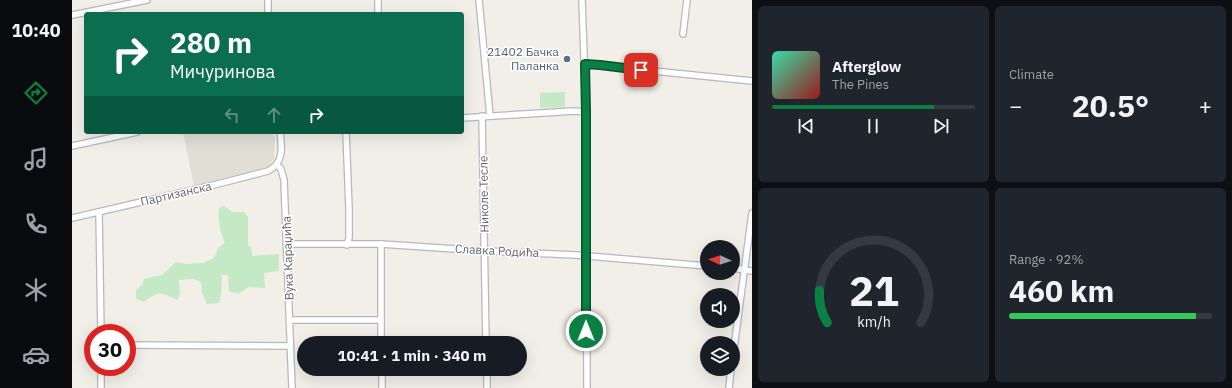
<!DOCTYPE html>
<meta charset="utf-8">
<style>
:root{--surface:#171b24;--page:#20242c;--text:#f1f3f6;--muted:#9ea1a6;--line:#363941;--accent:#0b8043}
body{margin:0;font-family:"IBM Plex Sans",sans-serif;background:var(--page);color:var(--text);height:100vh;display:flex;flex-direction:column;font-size:15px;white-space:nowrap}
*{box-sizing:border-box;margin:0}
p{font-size:13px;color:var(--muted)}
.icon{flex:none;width:22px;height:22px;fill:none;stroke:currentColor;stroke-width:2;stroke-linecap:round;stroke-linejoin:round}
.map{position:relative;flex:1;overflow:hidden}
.panel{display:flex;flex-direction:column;gap:6px;padding:6px;background:#0d0f14;width:480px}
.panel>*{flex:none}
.guide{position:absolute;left:12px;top:12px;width:380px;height:122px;border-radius:4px;box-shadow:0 4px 16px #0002;background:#0b6e4f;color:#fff;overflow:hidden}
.needle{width:26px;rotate:273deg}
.fabs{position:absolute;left:628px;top:240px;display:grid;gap:8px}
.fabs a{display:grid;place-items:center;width:40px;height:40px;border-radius:50%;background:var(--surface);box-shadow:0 4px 16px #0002;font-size:20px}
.speed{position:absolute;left:12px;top:324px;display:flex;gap:8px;font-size:20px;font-weight:700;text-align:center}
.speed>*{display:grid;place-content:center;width:52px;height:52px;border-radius:50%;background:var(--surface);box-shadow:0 4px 16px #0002;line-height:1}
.speed .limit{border:6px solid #d22;background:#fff;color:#111}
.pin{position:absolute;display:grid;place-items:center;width:34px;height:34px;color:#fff;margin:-17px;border-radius:8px;box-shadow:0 2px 6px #0006}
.me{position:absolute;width:44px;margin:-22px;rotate:0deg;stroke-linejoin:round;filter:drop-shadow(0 0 3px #0008)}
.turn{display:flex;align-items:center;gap:14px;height:84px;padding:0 20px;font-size:18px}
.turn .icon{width:52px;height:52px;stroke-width:2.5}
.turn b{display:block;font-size:28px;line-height:34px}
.lanes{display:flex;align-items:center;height:38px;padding:0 20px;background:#0003;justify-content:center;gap:20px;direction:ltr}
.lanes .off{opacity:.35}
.big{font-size:30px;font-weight:800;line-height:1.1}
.panel .widget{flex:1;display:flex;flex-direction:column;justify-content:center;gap:6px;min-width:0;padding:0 14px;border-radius:6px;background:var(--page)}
.panel .dial{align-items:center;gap:0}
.dial svg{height:104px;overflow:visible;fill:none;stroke:var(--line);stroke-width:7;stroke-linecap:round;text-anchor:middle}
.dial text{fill:var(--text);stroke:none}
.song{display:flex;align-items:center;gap:12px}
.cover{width:48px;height:48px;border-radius:6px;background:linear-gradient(135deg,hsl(160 70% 55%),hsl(0 70% 35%))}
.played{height:4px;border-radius:2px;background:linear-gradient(90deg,var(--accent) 80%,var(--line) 80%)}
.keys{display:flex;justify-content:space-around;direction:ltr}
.heat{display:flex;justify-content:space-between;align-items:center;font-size:22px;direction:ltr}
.charge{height:6px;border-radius:3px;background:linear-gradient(90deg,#34c759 92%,var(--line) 0)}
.panel .tiles{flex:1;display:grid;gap:6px;grid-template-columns:repeat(2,1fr)}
.trip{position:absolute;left:225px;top:336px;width:230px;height:40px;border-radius:20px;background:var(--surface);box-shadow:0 4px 16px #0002;font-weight:800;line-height:40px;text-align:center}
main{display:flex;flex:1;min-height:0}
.tab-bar{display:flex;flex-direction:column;width:72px;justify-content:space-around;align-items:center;background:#090b0e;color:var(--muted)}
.tab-bar .icon{width:28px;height:28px}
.tab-bar .current{color:var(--accent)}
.tab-bar b{font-size:18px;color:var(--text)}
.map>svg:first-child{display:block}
.education{fill:#e1ded6}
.green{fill:#c5e8c5}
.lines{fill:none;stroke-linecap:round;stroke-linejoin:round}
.street-casing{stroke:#b5b8bc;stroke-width:8}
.street{stroke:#fff;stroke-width:5.5}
.route-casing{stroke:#07532c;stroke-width:10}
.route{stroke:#0b8043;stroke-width:7}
.service-dot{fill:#5c6f8a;stroke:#fff;stroke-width:1.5}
.labels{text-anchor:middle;stroke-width:3;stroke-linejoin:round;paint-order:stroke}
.service-label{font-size:12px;fill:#4e5e75;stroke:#fff;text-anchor:end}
.street-label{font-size:12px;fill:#5f6368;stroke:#fff}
</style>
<main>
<nav class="tab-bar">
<b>10:40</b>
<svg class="icon current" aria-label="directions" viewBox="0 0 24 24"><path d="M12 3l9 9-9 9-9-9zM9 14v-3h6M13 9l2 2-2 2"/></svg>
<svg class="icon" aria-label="music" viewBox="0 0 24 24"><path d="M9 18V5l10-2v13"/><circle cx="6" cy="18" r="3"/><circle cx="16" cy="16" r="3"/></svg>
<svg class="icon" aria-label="phone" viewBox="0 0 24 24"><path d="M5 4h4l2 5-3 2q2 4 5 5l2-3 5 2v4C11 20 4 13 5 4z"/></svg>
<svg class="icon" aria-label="climate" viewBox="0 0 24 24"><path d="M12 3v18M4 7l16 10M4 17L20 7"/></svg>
<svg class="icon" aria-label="car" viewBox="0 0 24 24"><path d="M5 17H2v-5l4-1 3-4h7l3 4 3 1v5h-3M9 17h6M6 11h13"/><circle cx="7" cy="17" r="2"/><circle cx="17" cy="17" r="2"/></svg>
</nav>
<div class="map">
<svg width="680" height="388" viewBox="0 0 680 388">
<rect width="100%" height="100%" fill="#f1efe8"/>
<path class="education" d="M 111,132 L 200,132 L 203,139 L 202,159 L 196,167 L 122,186 Z"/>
<g class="green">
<path d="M 493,92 L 493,107 L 468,108 L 468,93 Z"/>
<path d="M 152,206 L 160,212 L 172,212 L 176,217 L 176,245 L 179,247 L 180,256 L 207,254 L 207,271 L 192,273 L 193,288 L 177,287 L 166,294 L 157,291 L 156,275 L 150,275 L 149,294 L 147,303 L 135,304 L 130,293 L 129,282 L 122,279 L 107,280 L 108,294 L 105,300 C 88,292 87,291 72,302 L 64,299 L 64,290 L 70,285 L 72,279 L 90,275 L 104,262 L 114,264 L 131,263 L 142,258 L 146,248 L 153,243 C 149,234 145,218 147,208 Z"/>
</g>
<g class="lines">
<g class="street-casing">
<g id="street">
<path d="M 196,0 L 196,14"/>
<path d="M 306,0 L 306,14"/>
<path d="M 407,0 L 418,116"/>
<path d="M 510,0 L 514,112 L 515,388"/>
<path d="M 0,15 L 75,0"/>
<path d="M 611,34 L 615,0"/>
<path d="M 513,64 L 680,81"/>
<path d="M 410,116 L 414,343"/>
<path d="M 390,118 L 502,111 L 514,112"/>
<path d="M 274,132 L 277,208 L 277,238 L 275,245"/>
<path d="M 0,146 L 65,132"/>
<path d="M 205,165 L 209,169 L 212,180 L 220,388"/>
<path d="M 27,212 L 29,333"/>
<path d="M 0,218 L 138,186 L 196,171 C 212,163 210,147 208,132"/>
<path d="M 216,244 L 309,244 L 413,251 L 504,255 L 635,266"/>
<path d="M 309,244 L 309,343"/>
<path d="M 661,268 L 680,271"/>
<path d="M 218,320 L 309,320"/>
<path d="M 55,345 L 218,346"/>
<path d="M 661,355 L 680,213"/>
<path d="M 29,367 L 29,388"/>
<path d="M 310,369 L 310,388"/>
<path d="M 415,369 L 415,388"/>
<path d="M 657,388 L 659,369"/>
</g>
</g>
<use href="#street" class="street"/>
</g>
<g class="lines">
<g class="route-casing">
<path id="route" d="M 514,331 L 514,112 L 513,64 L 528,65 L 569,70"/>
</g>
<use href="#route" class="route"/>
</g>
<circle class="service-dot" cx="495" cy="59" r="4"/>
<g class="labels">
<g class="service-label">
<text x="487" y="56">21402 Бачка<tspan x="487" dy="14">Паланка</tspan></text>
</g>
<g class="street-label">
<text transform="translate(104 194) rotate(-13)" y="4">Партизанска</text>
<text transform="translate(412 194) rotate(-91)" y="4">Николе Тесле</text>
<text transform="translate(425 251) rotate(3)" y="4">Славка Родића</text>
<text transform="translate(216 258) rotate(-92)" y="4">Вука Караџића</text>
</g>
</g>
</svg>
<div class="fabs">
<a><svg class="needle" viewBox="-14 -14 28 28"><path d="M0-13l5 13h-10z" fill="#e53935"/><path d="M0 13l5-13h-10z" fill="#9ea1a6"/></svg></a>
<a><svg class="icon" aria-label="sound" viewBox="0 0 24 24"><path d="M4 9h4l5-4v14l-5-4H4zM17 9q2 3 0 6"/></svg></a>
<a><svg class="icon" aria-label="layers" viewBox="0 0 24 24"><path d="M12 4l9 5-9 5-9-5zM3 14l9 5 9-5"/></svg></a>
</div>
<div class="speed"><div class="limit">30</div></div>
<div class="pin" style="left:569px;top:70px;background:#d93025"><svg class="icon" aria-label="arrive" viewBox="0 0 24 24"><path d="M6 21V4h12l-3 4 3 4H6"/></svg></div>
<svg class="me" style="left:514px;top:331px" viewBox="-20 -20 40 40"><circle r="17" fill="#0b8043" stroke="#fff" stroke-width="3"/><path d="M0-11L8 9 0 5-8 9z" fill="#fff"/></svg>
<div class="trip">10:41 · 1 min · 340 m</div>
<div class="guide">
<div class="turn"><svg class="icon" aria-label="right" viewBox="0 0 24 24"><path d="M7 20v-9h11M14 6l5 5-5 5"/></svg><div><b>280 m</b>Мичуринова</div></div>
<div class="lanes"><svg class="icon off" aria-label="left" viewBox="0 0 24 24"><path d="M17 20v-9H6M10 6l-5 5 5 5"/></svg><svg class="icon off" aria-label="ahead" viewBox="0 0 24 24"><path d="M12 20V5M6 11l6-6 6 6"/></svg><svg class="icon" aria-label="right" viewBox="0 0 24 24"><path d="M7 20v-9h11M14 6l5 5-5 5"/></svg></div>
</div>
</div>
<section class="panel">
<div class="tiles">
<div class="widget">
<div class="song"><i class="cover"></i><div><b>Afterglow</b><p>The Pines</p></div></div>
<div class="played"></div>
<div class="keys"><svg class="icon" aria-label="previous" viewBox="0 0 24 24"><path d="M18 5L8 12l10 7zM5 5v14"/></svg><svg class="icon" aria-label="pause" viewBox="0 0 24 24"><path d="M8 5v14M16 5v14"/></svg><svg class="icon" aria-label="next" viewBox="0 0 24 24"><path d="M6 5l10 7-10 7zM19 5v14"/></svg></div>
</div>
<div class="widget"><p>Climate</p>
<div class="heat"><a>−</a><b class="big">20.5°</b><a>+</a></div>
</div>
<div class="widget dial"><svg viewBox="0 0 100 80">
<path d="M14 69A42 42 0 1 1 86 69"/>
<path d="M14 69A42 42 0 0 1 8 44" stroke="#0b8043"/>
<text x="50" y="56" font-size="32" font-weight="700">21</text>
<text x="50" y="72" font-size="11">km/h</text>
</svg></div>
<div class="widget"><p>Range · 92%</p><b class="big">460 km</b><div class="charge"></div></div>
</div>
</section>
</main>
